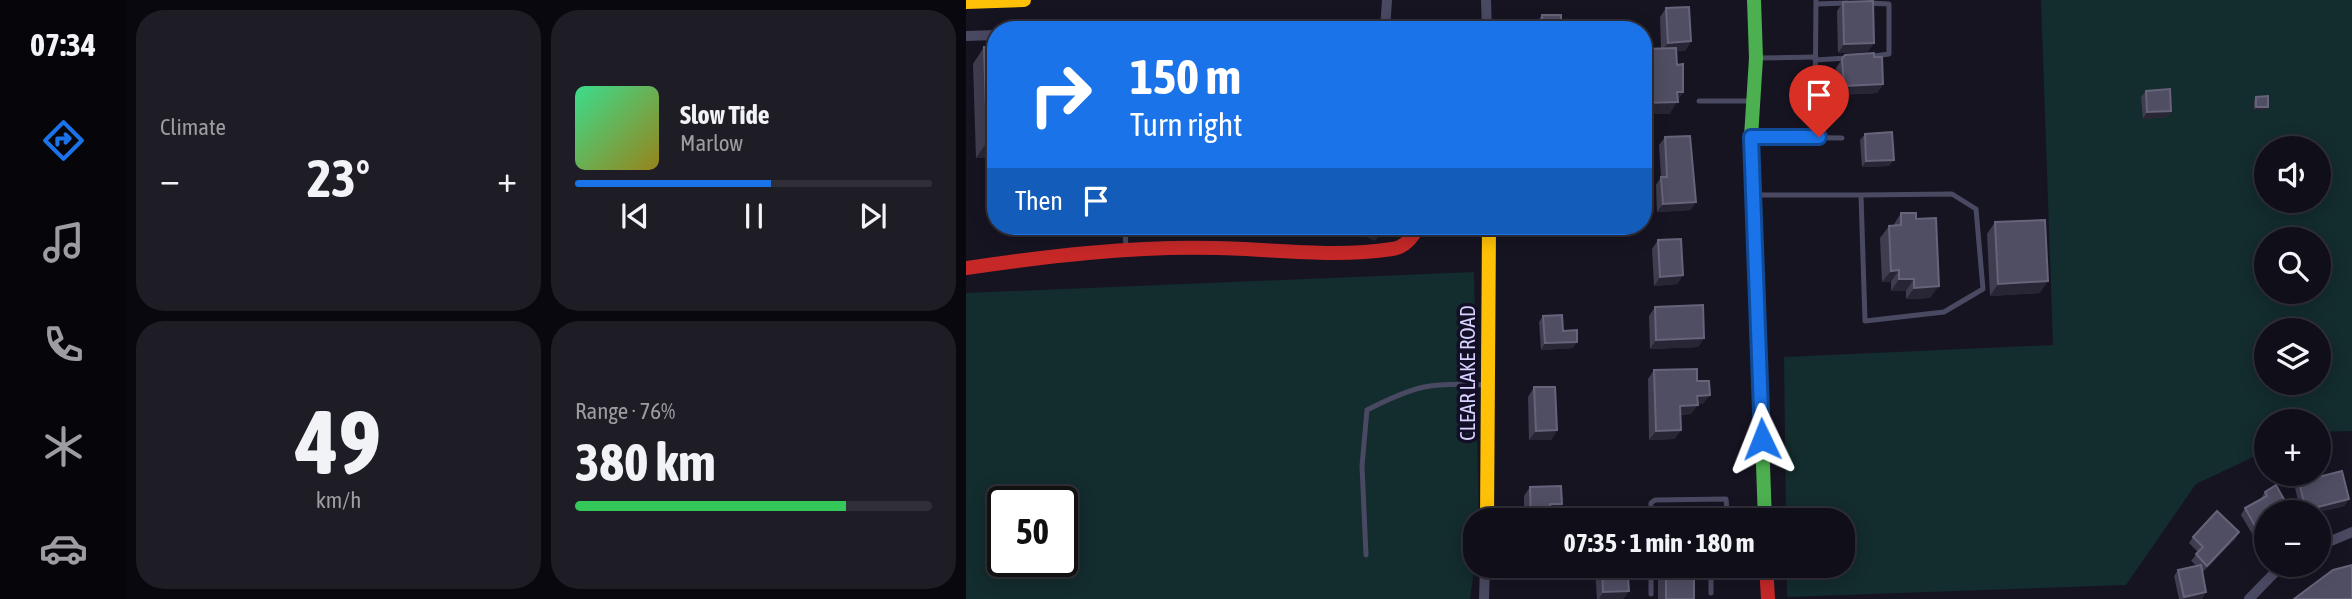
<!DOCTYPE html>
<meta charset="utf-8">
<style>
:root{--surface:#100f19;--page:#1e1d26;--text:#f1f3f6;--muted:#9c9ca2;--line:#302f38;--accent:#1a73e8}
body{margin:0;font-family:"Asap Condensed",sans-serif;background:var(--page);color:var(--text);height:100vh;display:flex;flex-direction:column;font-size:26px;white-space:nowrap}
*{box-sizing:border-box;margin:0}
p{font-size:23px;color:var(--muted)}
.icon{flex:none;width:38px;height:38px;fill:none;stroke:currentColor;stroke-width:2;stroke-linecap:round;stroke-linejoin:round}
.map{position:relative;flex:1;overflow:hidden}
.sheet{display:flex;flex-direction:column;gap:10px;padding:10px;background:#09080e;width:840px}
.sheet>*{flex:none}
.hud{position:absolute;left:21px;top:21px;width:665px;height:214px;border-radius:28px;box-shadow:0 4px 18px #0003,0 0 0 2px var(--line);background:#1a73e8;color:#fff;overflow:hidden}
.controls{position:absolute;left:1288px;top:136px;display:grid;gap:14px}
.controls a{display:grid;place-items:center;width:77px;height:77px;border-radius:50%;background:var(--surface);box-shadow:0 4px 18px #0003,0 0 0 2px var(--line);font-size:35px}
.speed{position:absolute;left:21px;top:486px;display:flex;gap:14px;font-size:35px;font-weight:700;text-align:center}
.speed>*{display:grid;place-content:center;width:91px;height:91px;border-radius:50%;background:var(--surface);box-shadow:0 4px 18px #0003,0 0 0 2px var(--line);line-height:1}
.speed .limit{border:4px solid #111;border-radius:10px;background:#fff;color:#111}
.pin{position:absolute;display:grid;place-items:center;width:60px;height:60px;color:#fff;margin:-72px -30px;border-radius:50% 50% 50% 0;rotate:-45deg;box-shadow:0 0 7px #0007}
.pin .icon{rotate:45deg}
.me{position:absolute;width:77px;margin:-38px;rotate:358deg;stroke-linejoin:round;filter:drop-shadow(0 0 5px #0008)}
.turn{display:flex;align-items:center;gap:24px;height:147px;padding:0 28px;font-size:32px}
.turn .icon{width:91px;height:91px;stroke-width:2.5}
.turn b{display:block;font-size:49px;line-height:60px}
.then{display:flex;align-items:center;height:66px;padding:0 28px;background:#0003;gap:14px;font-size:26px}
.big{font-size:52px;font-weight:700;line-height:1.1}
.sheet .tile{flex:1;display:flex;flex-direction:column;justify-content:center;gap:10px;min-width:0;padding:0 24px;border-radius:28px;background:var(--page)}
.sheet .dial{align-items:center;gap:0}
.dial b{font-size:91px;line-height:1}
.song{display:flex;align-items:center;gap:21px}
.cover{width:84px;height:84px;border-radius:10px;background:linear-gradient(135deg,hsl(150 70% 55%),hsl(50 70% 35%))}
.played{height:7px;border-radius:4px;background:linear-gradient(90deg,var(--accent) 55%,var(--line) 55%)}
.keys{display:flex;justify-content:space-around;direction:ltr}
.heat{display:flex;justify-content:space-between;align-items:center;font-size:38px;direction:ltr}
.charge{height:10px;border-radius:5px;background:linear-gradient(90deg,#34c759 76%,var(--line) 0)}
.sheet .tiles{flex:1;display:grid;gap:10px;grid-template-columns:repeat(2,1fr)}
.trip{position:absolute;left:497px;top:508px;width:392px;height:70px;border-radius:28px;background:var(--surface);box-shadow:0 4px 18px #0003,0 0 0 2px var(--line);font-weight:700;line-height:70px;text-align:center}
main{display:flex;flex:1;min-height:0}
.tabs{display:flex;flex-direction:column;width:126px;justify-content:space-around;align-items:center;background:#06060a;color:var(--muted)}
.tabs .icon{width:49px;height:49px}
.tabs .on{color:var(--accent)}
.tabs b{font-size:32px;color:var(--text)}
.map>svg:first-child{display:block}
.green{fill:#132c2d;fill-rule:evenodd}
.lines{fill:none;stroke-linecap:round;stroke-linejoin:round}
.lane{stroke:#4a4962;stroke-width:5}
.street{stroke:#4a4962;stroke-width:10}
.fast{stroke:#4caf50;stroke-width:14}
.slow{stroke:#ffc107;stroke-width:14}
.jam{stroke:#c62828;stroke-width:14}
.wall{fill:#403d50}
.shaded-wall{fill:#282635}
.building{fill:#504e63;stroke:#66637b;stroke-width:2}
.route-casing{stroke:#114b97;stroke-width:18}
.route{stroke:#1a73e8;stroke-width:12}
.labels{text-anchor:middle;stroke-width:7;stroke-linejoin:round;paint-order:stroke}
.street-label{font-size:21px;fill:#d9d4ff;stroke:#130f26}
</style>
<main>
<nav class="tabs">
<b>07:34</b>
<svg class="icon on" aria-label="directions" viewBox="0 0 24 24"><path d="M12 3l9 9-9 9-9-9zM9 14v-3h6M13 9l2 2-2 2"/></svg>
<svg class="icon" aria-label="music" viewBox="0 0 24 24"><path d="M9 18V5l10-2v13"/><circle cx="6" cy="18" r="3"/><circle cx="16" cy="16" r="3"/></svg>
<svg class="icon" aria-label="phone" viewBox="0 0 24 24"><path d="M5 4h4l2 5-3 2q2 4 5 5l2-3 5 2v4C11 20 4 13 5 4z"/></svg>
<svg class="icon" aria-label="climate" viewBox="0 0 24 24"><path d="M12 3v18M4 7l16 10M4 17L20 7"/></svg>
<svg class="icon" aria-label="car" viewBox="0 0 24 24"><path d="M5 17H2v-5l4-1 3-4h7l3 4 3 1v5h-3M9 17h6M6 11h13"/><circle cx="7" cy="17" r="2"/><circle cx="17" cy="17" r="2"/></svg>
</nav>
<section class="sheet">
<div class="tiles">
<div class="tile"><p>Climate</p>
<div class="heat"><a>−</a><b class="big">23°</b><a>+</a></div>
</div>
<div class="tile">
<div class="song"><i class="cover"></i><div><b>Slow Tide</b><p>Marlow</p></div></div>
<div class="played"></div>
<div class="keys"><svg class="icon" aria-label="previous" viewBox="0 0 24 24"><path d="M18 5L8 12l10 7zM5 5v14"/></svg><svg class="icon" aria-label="pause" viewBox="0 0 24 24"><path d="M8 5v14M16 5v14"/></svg><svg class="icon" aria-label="next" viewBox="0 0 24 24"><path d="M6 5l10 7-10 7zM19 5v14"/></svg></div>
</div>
<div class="tile dial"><b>49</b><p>km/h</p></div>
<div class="tile"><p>Range · 76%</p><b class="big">380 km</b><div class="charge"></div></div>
</div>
</section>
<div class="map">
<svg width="1386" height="599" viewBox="0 0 1386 599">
<rect width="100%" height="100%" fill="#161421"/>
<g class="green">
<path d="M 1075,0 L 1386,0 L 1386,431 L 1353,432 L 1353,422 L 1300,422 L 1300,451 L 1230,484 L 1160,585 L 821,597 L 821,565 L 877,565 L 877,520 L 820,520 L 818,357 L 1087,345 ZM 1300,149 L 1353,149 L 1353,201 L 1300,201 ZM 1300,240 L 1353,240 L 1353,292 L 1300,292 ZM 1300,331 L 1353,331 L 1353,383 L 1300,383 Z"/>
<path d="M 508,272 L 513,520 L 509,520 L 509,564 L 504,599 L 0,599 L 0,293 ZM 37,502 L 96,502 L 96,562 L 37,562 Z"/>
</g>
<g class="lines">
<g class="lane">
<path d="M 850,4 L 881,3"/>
<path d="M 901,57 L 923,54 L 923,4 L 902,3"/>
<path d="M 793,58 L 850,57"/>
<path d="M 849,60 L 881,58"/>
<path d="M 733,101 L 787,101"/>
<path d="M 849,113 L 850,0"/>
<path d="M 788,137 L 876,138"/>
<path d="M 790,195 L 895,195 L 899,321 L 978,312 L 1017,289 L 1010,209 L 986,194 L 895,195"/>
<path d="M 159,226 L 160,250"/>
<path d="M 685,520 L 685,503 L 689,500 L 760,499 L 762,520"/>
<path d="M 400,555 L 396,466 L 401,410 C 450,385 465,382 520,385"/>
<path d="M 685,565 L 685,594"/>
<path d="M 745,565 L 745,593"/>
</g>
<g class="street">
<path d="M 520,0 L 521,30"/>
<path d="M 419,30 L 421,0"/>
<path d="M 0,36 L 30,35"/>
<path d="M 1353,546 L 1386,532"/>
<path d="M 518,599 L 519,565"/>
<path d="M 1283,599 L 1316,565"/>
</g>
<g class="fast">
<path d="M 788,0 L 790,58 L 785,137 L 799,520"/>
<path d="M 167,30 L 227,30"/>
</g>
<g class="slow">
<path d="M 0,2 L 58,0"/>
<path d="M 521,520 L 523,226"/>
</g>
<g class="jam">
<path d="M 0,268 C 83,256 166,246 250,248 C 309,249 367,258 426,249 C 440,247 446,237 453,226"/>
<path d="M 800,565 L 802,599"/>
</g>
</g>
<g class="wall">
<path d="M 877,2 L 908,43 L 901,52 L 872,53 L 871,11 Z"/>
<path d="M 700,8 L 725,41 L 719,51 L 710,51 L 711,65 L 717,92 L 703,114 L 695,48 L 694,17 Z"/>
<path d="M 576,15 L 595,30 L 570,30 L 569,24 Z"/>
<path d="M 18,47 L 30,158 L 10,158 L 7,64 Z"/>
<path d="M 879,55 L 908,57 L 917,84 L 911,93 L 871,95 L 870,68 Z"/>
<path d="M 1180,91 L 1205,111 L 1201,117 L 1177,119 L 1175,97 Z"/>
<path d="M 1290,97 L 1300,110 L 1288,110 L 1288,100 Z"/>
<path d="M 899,134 L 923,166 L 896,167 L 894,140 Z"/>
<path d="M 699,137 L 725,210 L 691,212 L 690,185 L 695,177 L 693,145 Z"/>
<path d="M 935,213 L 950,219 L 964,298 L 940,299 L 940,291 L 925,291 L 925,282 L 916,282 L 914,238 L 923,226 L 927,226 Z"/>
<path d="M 1029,222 L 1074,293 L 1024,296 L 1021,234 Z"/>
<path d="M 112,226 L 125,226 L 121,231 Z"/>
<path d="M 692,240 L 717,275 L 711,284 L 688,286 L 686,249 Z"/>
<path d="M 689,307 L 738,338 L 732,347 L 684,349 L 683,316 Z"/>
<path d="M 577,316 L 597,331 L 607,348 L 575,350 L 573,322 Z"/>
<path d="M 688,370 L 731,381 L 737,404 L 732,404 L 725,414 L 714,415 L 715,430 L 708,439 L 683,440 L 682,379 Z"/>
<path d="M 568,387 L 591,430 L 585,440 L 563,440 L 562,397 Z"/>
<path d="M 1333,482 L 1383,499 L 1378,506 L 1349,513 L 1335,513 L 1329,488 Z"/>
<path d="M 1310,485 L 1300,530 L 1288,537 L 1275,515 L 1279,508 L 1295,499 L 1295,498 L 1299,492 Z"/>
<path d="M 564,487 L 596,504 L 589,513 L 584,513 L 585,520 L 558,520 L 558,496 Z"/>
<path d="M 1273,532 L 1269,539 L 1237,572 L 1236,571 L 1240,592 L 1236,599 L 1213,599 L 1208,576 L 1212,570 L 1231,566 L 1225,561 L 1232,552 L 1223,543 L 1227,537 Z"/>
<path d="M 633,565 L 661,565 L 663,591 L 657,599 L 631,599 L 629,570 Z"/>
<rect x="692" y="565" width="36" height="34"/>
</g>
<g class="shaded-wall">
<path d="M 725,41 L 719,51 L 695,52 L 702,43 Z"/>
<path d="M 908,43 L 901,52 L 872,53 L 878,44 Z"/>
<path d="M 917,84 L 911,93 L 871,95 L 878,86 Z"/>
<path d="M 711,92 L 717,92 L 703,114 L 677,114 L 677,103 Z"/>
<path d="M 1290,107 L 1302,107 L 1300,110 L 1288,110 Z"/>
<path d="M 1205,111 L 1201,117 L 1177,119 L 1181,112 Z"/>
<path d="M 30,141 L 30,158 L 10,158 L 21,142 Z"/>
<path d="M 928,160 L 923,166 L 896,167 L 900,161 Z"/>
<path d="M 730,202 L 725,210 L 691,212 L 697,204 Z"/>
<path d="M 285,226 L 363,226 L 359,232 Z"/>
<path d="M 379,226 L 420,226 L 409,241 L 378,227 Z"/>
<path d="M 933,270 L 925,282 L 916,282 L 925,271 Z"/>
<path d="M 717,275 L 711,284 L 688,286 L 694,277 Z"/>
<path d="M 933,279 L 948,279 L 940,291 L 925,291 Z"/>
<path d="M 1082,281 L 1074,293 L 1024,296 L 1032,284 Z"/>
<path d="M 973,286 L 964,298 L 940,299 L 948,288 Z"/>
<path d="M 738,338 L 732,347 L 684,349 L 690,340 Z"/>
<path d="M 611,342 L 607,348 L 575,350 L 579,343 Z"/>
<path d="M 744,395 L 737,404 L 725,405 L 731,396 Z"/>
<path d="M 732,405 L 725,414 L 707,415 L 714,406 Z"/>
<path d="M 591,430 L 585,440 L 563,440 L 570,431 Z"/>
<path d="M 715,430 L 708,439 L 683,440 L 690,431 Z"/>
<path d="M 1383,499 L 1378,506 L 1349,513 L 1338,513 L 1340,510 Z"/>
<path d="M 584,504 L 596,504 L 589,513 L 578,513 Z"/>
<path d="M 1300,526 L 1300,530 L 1288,537 L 1292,531 Z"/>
<path d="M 1273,532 L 1269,539 L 1237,572 L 1241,566 Z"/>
<path d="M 663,591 L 657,599 L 633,599 L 637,592 Z"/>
<path d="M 1240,592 L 1236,599 L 1216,599 L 1218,597 Z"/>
</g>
<g class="building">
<path d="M 907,1 L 908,43 L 878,44 L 877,2 Z"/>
<path d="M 723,7 L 725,41 L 702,43 L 700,8 Z"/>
<rect x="576" y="15" width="19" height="15"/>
<path d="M 18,47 L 30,47 L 30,141 L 21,142 Z"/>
<path d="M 710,48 L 711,65 L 717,64 L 717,92 L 711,92 L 712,102 L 677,103 L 677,49 Z"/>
<path d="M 908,53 L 908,57 L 916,57 L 917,84 L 878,86 L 876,59 L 879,55 Z"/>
<path d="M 1204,89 L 1205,111 L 1181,112 L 1180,91 Z"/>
<path d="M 1302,96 L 1302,107 L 1290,107 L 1290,97 Z"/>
<path d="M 926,132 L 928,160 L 900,161 L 899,134 Z"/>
<path d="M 724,136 L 730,202 L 697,204 L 695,177 L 701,177 L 699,137 Z"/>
<path d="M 935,213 L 950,213 L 950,219 L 970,218 L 973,286 L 948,288 L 948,279 L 933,279 L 933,270 L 925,271 L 923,226 L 935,225 Z"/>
<path d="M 1079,220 L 1082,281 L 1032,284 L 1029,222 Z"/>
<path d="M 715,239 L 717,275 L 694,277 L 692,240 Z"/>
<path d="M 737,305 L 738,338 L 690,340 L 689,307 Z"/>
<path d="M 596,315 L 597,331 L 611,330 L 611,342 L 579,343 L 577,316 Z"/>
<path d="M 731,369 L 731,381 L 743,381 L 744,395 L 731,396 L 732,405 L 714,406 L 715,430 L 690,431 L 688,370 Z"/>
<path d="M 568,387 L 589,387 L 591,430 L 570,431 Z"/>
<path d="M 1376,471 L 1383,499 L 1340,510 L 1333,482 Z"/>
<path d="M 1310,485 L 1325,512 L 1300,513 L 1300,526 L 1292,531 L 1279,508 L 1301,496 L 1299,492 Z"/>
<path d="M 595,486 L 596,504 L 584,504 L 585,520 L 565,520 L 564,487 Z"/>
<path d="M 1251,511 L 1273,532 L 1241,566 L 1230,554 L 1237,547 L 1227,537 Z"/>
<path d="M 636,565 L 661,565 L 663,591 L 637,592 Z"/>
<rect x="700" y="565" width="28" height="34"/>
<path d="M 1235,565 L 1240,592 L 1218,597 L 1212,570 Z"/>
<path d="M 1386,565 L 1386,599 L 1328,599 L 1367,570 Z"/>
</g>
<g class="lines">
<g class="route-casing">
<path id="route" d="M 796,439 L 785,137 L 853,137"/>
</g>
<use href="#route" class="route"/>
</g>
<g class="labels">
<g class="street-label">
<text transform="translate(502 373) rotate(-90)" y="7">CLEAR LAKE ROAD</text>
</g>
</g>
</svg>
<div class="controls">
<a><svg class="icon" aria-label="sound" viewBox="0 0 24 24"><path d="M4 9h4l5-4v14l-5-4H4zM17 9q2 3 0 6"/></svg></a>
<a><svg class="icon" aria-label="search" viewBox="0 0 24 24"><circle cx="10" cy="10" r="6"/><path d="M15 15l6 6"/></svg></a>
<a><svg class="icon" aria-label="layers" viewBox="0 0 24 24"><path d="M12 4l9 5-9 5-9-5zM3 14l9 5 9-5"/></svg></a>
<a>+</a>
<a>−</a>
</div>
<div class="speed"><div class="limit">50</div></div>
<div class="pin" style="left:853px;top:137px;background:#d93025"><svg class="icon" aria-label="arrive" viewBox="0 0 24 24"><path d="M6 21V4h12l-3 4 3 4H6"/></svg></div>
<svg class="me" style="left:796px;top:439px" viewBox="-20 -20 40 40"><path d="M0-17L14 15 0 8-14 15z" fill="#1a73e8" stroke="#fff" stroke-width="4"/></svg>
<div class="trip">07:35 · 1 min · 180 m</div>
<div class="hud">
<div class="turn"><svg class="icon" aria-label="right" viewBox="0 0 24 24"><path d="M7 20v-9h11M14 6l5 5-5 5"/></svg><div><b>150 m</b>Turn right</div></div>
<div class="then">Then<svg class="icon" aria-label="arrive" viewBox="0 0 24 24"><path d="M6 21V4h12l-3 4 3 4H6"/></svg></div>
</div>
</div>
</main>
